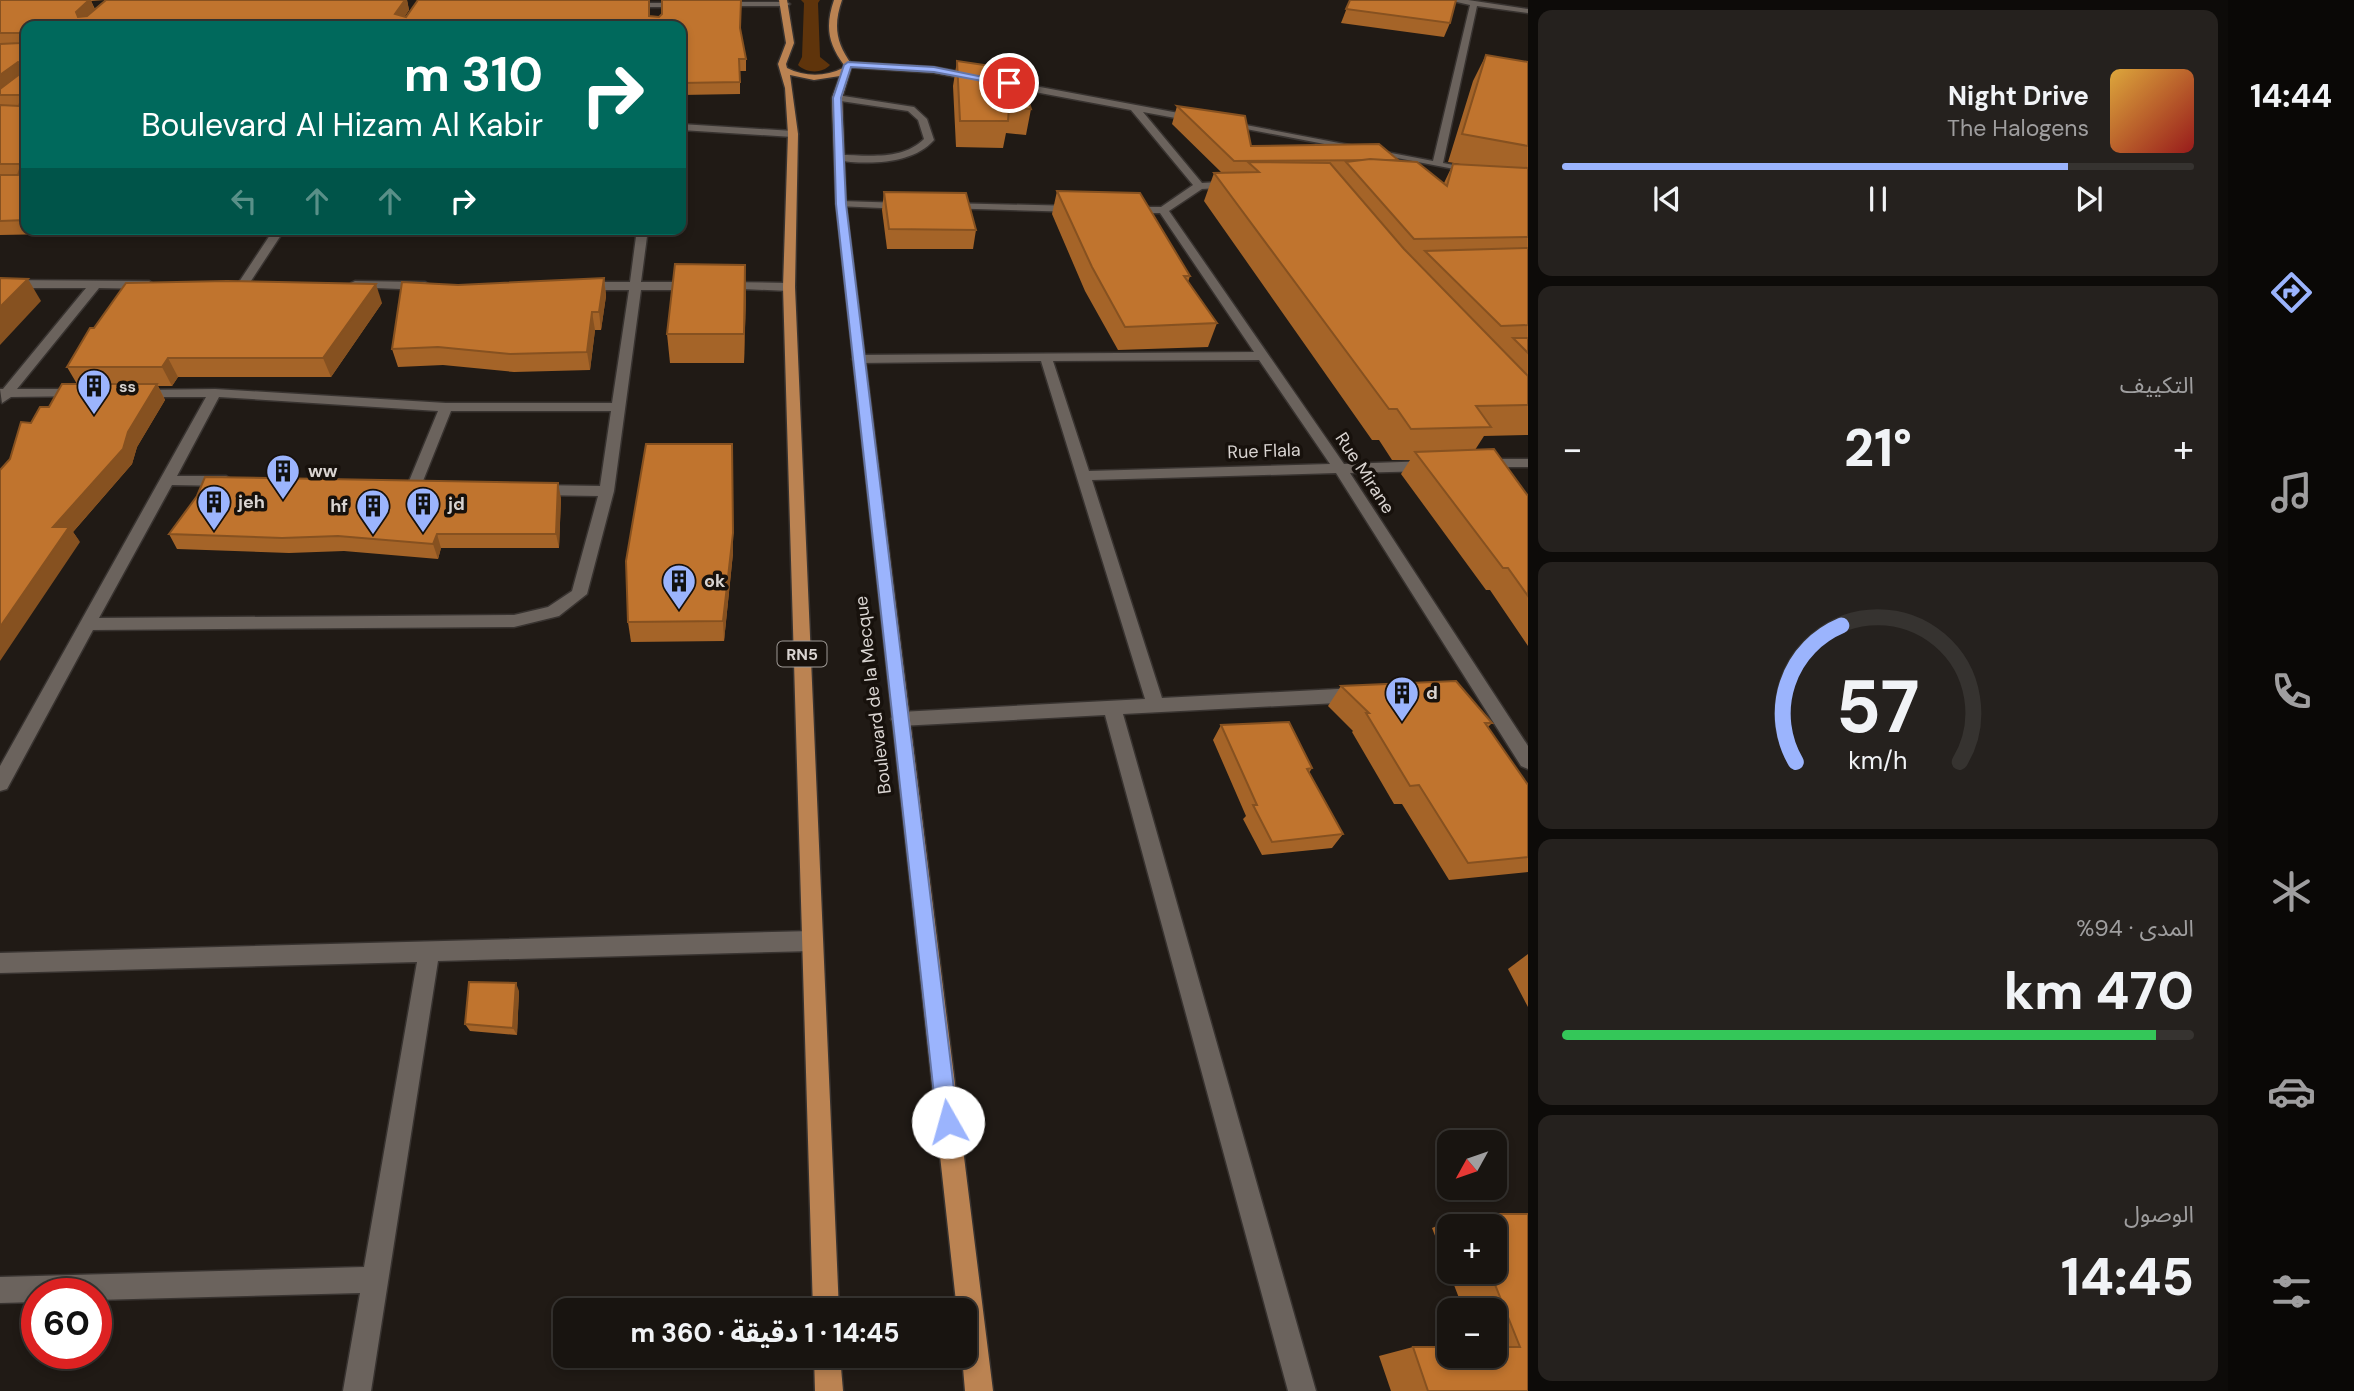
<!DOCTYPE html>
<html lang="ar">
<meta charset="utf-8">
<style>
:root{--surface:#181410;--page:#25211e;--text:#f1f3f6;--muted:#9f9e9f;--line:#363330;--accent:#9bb4fd}
body{margin:0;font-family:"DM Sans","Noto Sans Arabic",sans-serif;background:var(--page);color:var(--text);direction:rtl;height:100vh;display:flex;flex-direction:column;font-size:26px;white-space:nowrap}
*{box-sizing:border-box;margin:0}
p{font-size:23px;color:var(--muted)}
.icon{flex:none;width:38px;height:38px;fill:none;stroke:currentColor;stroke-width:2;stroke-linecap:round;stroke-linejoin:round}
.map{position:relative;flex:1;overflow:hidden;direction:ltr}
.drawer{display:flex;flex-direction:column;gap:10px;padding:10px;background:#0d0b09;width:700px}
.drawer>*{flex:none}
.banner{position:absolute;left:21px;top:21px;width:665px;height:214px;border-radius:14px;box-shadow:0 4px 10px #0003,0 0 0 2px var(--line);direction:rtl;background:#00695c;color:#fff;overflow:hidden}
.needle{width:46px;rotate:230deg}
.fabs{position:absolute;left:1437px;top:1130px;display:grid;gap:14px}
.fabs a{display:grid;place-items:center;width:70px;height:70px;border-radius:14px;background:var(--surface);box-shadow:0 4px 10px #0003,0 0 0 2px var(--line);font-size:35px}
.speed{position:absolute;left:21px;top:1278px;display:flex;gap:14px;font-size:35px;font-weight:700;text-align:center}
.speed>*{display:grid;place-content:center;width:91px;height:91px;border-radius:50%;background:var(--surface);box-shadow:0 4px 10px #0003,0 0 0 2px var(--line);line-height:1}
.speed .limit{border:10px solid #d22;background:#fff;color:#111}
.pin{position:absolute;display:grid;place-items:center;width:60px;height:60px;color:#fff;margin:-30px;border:4px solid #fff;border-radius:50%;box-shadow:0 2px 7px #0007}
.me{position:absolute;width:77px;margin:-38px;rotate:353deg;stroke-linejoin:round;filter:drop-shadow(0 0 5px #0008)}
.turn{display:flex;align-items:center;gap:24px;height:147px;padding:0 28px;font-size:32px}
.turn .icon{width:91px;height:91px;stroke-width:2.5}
.turn b{display:block;font-size:49px;line-height:60px}
.lanes{display:flex;align-items:center;height:66px;padding:0 28px;background:#0003;justify-content:center;gap:35px;direction:ltr}
.lanes .off{opacity:.35}
.big{font-size:52px;font-weight:800;line-height:1.1}
.drawer .tile{flex:1;display:flex;flex-direction:column;justify-content:center;gap:10px;min-width:0;padding:0 24px;border-radius:14px;background:var(--page)}
.drawer .dial{align-items:center;gap:0}
.dial svg{height:182px;overflow:visible;fill:none;stroke:var(--line);stroke-width:7;stroke-linecap:round;text-anchor:middle}
.dial text{fill:var(--text);stroke:none}
.song{display:flex;align-items:center;gap:21px}
.cover{width:84px;height:84px;border-radius:10px;background:linear-gradient(135deg,hsl(40 70% 55%),hsl(0 70% 35%))}
.played{height:7px;border-radius:4px;background:linear-gradient(90deg,var(--accent) 80%,var(--line) 80%)}
.keys{display:flex;justify-content:space-around;direction:ltr}
.heat{display:flex;justify-content:space-between;align-items:center;font-size:38px;direction:ltr}
.charge{height:10px;border-radius:5px;background:linear-gradient(90deg,#34c759 94%,var(--line) 0)}
.trip{position:absolute;left:553px;top:1298px;width:424px;height:70px;border-radius:14px;background:var(--surface);box-shadow:0 4px 10px #0003,0 0 0 2px var(--line);font-weight:800;line-height:70px;text-align:center;direction:rtl}
main{display:flex;flex:1;min-height:0}
.menu{display:flex;flex-direction:column;width:126px;justify-content:space-around;align-items:center;background:#0a0806;color:var(--muted)}
.menu .icon{width:49px;height:49px}
.menu .selected{color:var(--accent)}
.menu b{font-size:32px;color:var(--text)}
.map>svg:first-child{display:block}
.green{fill:#5f340b}
.lines{fill:none;stroke-linecap:round;stroke-linejoin:round}
.minor-casing{stroke:#383330;stroke-width:3}
.major-casing{stroke:#383330;stroke-width:3}
.minor{fill:#6b635d;fill-rule:evenodd}
.major{fill:#bb8352;fill-rule:evenodd}
.wall{fill:#a56428;fill-rule:evenodd}
.shaded-wall{fill:#865120}
.building{fill:#c0742e;stroke:#865120;stroke-width:2}
.route{fill:#9bb4fd;stroke:#6575a4;stroke-width:2}
.labels{text-anchor:middle;stroke-width:7;stroke-linejoin:round;paint-order:stroke}
.far-poi-label{font-size:16px;font-weight:bold;fill:#d9d4d1;stroke:#17110c;text-anchor:start}
.shield{fill:#17110c;stroke:#9f9a96;stroke-width:2}
.shield-label{font-size:16px;font-weight:bold;fill:#d9d4d1}
.street-label{font-size:18px;fill:#d9d4d1;stroke:#17110c}
.poi-label{font-size:18px;font-weight:bold;fill:#d9d4d1;stroke:#17110c;text-anchor:start}
</style>
<main>
<nav class="menu">
<b>14:44</b>
<svg class="icon selected" aria-label="directions" viewBox="0 0 24 24"><path d="M12 3l9 9-9 9-9-9zM9 14v-3h6M13 9l2 2-2 2"/></svg>
<svg class="icon" aria-label="music" viewBox="0 0 24 24"><path d="M9 18V5l10-2v13"/><circle cx="6" cy="18" r="3"/><circle cx="16" cy="16" r="3"/></svg>
<svg class="icon" aria-label="phone" viewBox="0 0 24 24"><path d="M5 4h4l2 5-3 2q2 4 5 5l2-3 5 2v4C11 20 4 13 5 4z"/></svg>
<svg class="icon" aria-label="climate" viewBox="0 0 24 24"><path d="M12 3v18M4 7l16 10M4 17L20 7"/></svg>
<svg class="icon" aria-label="car" viewBox="0 0 24 24"><path d="M5 17H2v-5l4-1 3-4h7l3 4 3 1v5h-3M9 17h6M6 11h13"/><circle cx="7" cy="17" r="2"/><circle cx="17" cy="17" r="2"/></svg>
<svg class="icon" aria-label="filters" viewBox="0 0 24 24"><path d="M4 7h16M4 17h16"/><circle cx="9" cy="7" r="2"/><circle cx="15" cy="17" r="2"/></svg>
</nav>
<section class="drawer">
<div class="tile">
<div class="song"><i class="cover"></i><div><b>Night Drive</b><p>The Halogens</p></div></div>
<div class="played"></div>
<div class="keys"><svg class="icon" aria-label="previous" viewBox="0 0 24 24"><path d="M18 5L8 12l10 7zM5 5v14"/></svg><svg class="icon" aria-label="pause" viewBox="0 0 24 24"><path d="M8 5v14M16 5v14"/></svg><svg class="icon" aria-label="next" viewBox="0 0 24 24"><path d="M6 5l10 7-10 7zM19 5v14"/></svg></div>
</div>
<div class="tile"><p>التكييف</p>
<div class="heat"><a>−</a><b class="big">21°</b><a>+</a></div>
</div>
<div class="tile dial"><svg viewBox="0 0 100 80">
<path d="M14 69A42 42 0 1 1 86 69"/>
<path d="M14 69A42 42 0 0 1 34 9" stroke="#9bb4fd"/>
<text x="50" y="56" font-size="32" font-weight="700">57</text>
<text x="50" y="72" font-size="11">km/h</text>
</svg></div>
<div class="tile"><p>المدى · 94%</p><b class="big">470 km</b><div class="charge"></div></div>
<div class="tile"><p>الوصول</p><b class="big">14:45</b></div>
</section>
<div class="map">
<svg width="1528" height="1391" viewBox="0 0 1528 1391">
<rect width="100%" height="100%" fill="#201a15"/>
<path class="green" d="M 801,0 L 820,0 L 818,3 L 820,57 L 830,65 C 822,74 806,73 798,65 L 802,57 L 804,3 Z"/>
<g class="lines">
<g class="minor-casing">
<g id="minor">
<path d="M 1448,0 L 1468,0 L 1528,9 L 1528,13 L 1477,6 L 1443,163 L 1480,170 L 1480,174 L 1220,124 L 1225,121 L 1433,161 L 1470,5 Z"/>
<path d="M 717,2 L 786,2 L 790,4 L 786,6 L 714,6 Z"/>
<path d="M 626,3 L 686,3 L 690,5 L 686,7 L 623,7 Z"/>
<path d="M 848,62 L 934,67 L 1200,117 L 1200,121 L 1197,122 L 1143,112 L 1202,183 L 1233,181 L 1238,184 L 1233,187 L 1202,189 L 1169,211 L 1344,464 L 1430,461 L 1437,466 L 1430,471 L 1350,473 L 1528,746 L 1528,769 L 1521,766 L 1336,473 L 1092,480 L 1162,698 L 1357,688 L 1363,690 L 1366,695 L 1363,700 L 1357,702 L 1123,714 L 1316,1391 L 1288,1391 L 1105,715 L 900,726 L 894,724 L 891,719 L 894,714 L 900,712 L 1145,699 L 1041,361 L 858,363 L 852,359 L 858,355 L 1254,352 L 1160,213 L 1128,213 L 1123,210 L 1128,207 L 1161,207 L 1193,185 L 1131,110 L 934,73 L 845,67 ZM 1259,360 L 1330,464 L 1089,471 L 1053,361 Z"/>
<path d="M 837,95 L 914,107 L 927,119 L 934,140 C 912,165 867,165 835,160 L 835,156 L 839,155 C 867,155 902,161 924,139 L 918,120 L 908,111 L 834,100 L 834,96 Z"/>
<path d="M 681,124 L 793,131 L 798,134 L 793,137 L 681,130 Z"/>
<path d="M 841,201 L 904,203 L 909,206 L 904,209 L 837,206 L 836,204 Z"/>
<path d="M 946,203 L 1076,206 L 1081,209 L 1076,212 L 942,208 L 941,206 Z"/>
<path d="M 274,229 L 285,229 L 247,287 L 239,287 L 237,285 Z"/>
<path d="M 637,229 L 648,229 L 641,282 L 695,282 L 701,286 L 695,290 L 641,290 L 614,491 L 587,594 L 559,616 L 514,627 L 93,630 L 7,789 L 0,791 L 0,766 L 206,397 L 140,397 L 135,396 L 135,390 L 215,389 L 446,403 L 612,403 L 629,290 L 583,290 L 577,286 L 583,282 L 630,282 ZM 219,397 L 438,411 L 407,486 L 414,491 L 421,486 L 451,411 L 611,411 L 600,486 L 537,485 L 530,490 L 537,495 L 598,496 L 572,591 L 548,607 L 514,615 L 99,618 L 172,485 L 226,486 L 233,481 L 226,476 L 177,476 Z"/>
<path d="M 0,280 L 149,281 L 155,285 L 149,289 L 99,288 L 17,389 L 80,389 L 85,390 L 85,396 L 11,397 L 2,403 L 0,389 L 3,389 L 86,288 L 0,288 Z"/>
<path d="M 355,281 L 425,282 L 431,286 L 425,290 L 351,287 L 351,283 Z"/>
<path d="M 723,282 L 789,283 L 795,287 L 789,291 L 719,288 L 717,286 Z"/>
<path d="M 1483,459 L 1528,459 L 1528,467 L 1478,467 L 1476,464 Z"/>
<path d="M 812,931 L 819,934 L 822,941 L 819,948 L 812,951 L 438,961 L 371,1391 L 343,1391 L 360,1293 L 96,1300 L 96,1293 L 37,1293 L 37,1302 L 0,1303 L 0,1277 L 364,1267 L 417,962 L 0,973 L 0,953 Z"/>
</g>
</g>
<g class="major-casing">
<g id="major">
<path d="M 779,0 L 787,0 L 794,43 L 786,64 L 787,68 C 805,77 825,77 843,68 L 844,65 C 828,44 825,26 834,0 L 842,0 C 833,26 836,43 852,65 L 842,98 L 846,204 L 993,1391 L 965,1391 L 962,1356 L 964,1356 L 964,1311 L 957,1311 L 836,204 L 832,98 L 840,76 L 814,80 L 790,75 L 798,134 L 795,287 L 839,1311 L 813,1311 L 783,287 L 788,134 L 785,88 L 778,64 L 786,43 Z"/>
<path d="M 814,1356 L 840,1356 L 843,1391 L 815,1391 Z"/>
</g>
</g>
<use href="#minor" class="minor"/>
<use href="#major" class="major"/>
</g>
<g class="wall">
<path d="M 0,0 L 407,0 L 409,10 L 405,16 L 650,16 L 740,30 L 746,59 L 746,71 L 740,71 L 740,94 L 681,95 L 681,26 L 26,26 L 26,229 L 212,229 L 211,231 L 0,235 ZM 105,0 L 95,9 L 91,1 Z"/>
<path d="M 1350,0 L 1450,23 L 1444,37 L 1341,23 Z"/>
<path d="M 1486,55 L 1528,62 L 1528,435 L 1484,436 L 1475,450 L 1528,496 L 1528,646 L 1490,590 L 1486,590 L 1401,474 L 1410,460 L 1392,460 L 1379,440 L 1372,440 L 1204,201 L 1214,173 L 1221,172 L 1172,124 L 1177,106 L 1251,146 L 1398,160 L 1397,161 L 1444,183 L 1453,164 L 1466,165 L 1448,162 L 1473,81 Z"/>
<path d="M 957,61 L 1031,109 L 1026,135 L 1006,133 L 1003,148 L 956,147 L 953,86 Z"/>
<path d="M 1057,191 L 1190,276 L 1188,282 L 1217,323 L 1208,347 L 1118,350 L 1085,291 L 1052,214 Z"/>
<path d="M 884,192 L 976,230 L 973,249 L 887,249 L 882,210 Z"/>
<path d="M 604,278 L 606,296 L 601,330 L 595,330 L 590,370 L 514,372 L 443,365 L 398,367 L 392,349 L 458,285 Z"/>
<path d="M 746,293 L 744,363 L 670,363 L 667,334 Z"/>
<path d="M 382,303 L 331,377 L 178,377 L 172,386 L 158,386 L 165,400 L 137,447 L 132,464 L 73,532 L 80,542 L 10,459 L 31,423 L 49,407 L 77,384 L 67,367 Z"/>
<path d="M 561,498 L 559,548 L 441,548 L 438,559 L 344,551 L 289,553 L 177,549 L 169,534 Z"/>
<path d="M 733,553 L 724,641 L 631,642 L 628,622 Z"/>
<path d="M 1341,686 L 1492,723 L 1488,727 L 1528,785 L 1528,872 L 1449,880 L 1402,804 L 1394,804 L 1352,732 L 1353,731 L 1328,706 Z"/>
<path d="M 1221,725 L 1312,768 L 1309,773 L 1343,834 L 1332,848 L 1262,855 L 1243,819 L 1246,816 L 1213,740 Z"/>
<path d="M 1528,954 L 1528,1007 L 1508,969 Z"/>
<path d="M 519,991 L 517,1035 L 470,1031 L 465,1024 Z"/>
<path d="M 1466,1214 L 1528,1214 L 1528,1391 L 1391,1391 L 1379,1356 L 1413,1347 L 1494,1356 L 1494,1311 L 1464,1311 L 1449,1272 L 1494,1272 L 1494,1227 L 1449,1227 L 1449,1272 L 1432,1228 Z"/>
</g>
<g class="shaded-wall">
<path d="M 89,0 L 91,0 L 95,11 L 81,24 L 76,12 Z"/>
<path d="M 405,0 L 407,0 L 409,10 L 398,26 L 395,14 Z"/>
<path d="M 18,62 L 24,75 L 0,93 L 0,75 Z"/>
<path d="M 745,265 L 746,293 L 744,363 L 744,334 Z"/>
<path d="M 604,278 L 606,296 L 601,330 L 599,312 Z"/>
<path d="M 28,279 L 41,301 L 0,345 L 0,307 Z"/>
<path d="M 376,284 L 382,303 L 331,377 L 323,358 Z"/>
<path d="M 592,312 L 595,330 L 590,370 L 587,352 Z"/>
<path d="M 168,358 L 178,377 L 172,386 L 162,367 Z"/>
<path d="M 157,384 L 165,400 L 137,447 L 132,464 L 73,532 L 80,542 L 0,661 L 0,627 L 53,527 L 128,432 Z"/>
<path d="M 733,464 L 733,553 L 724,641 L 723,621 Z"/>
<path d="M 558,483 L 561,498 L 559,548 L 556,534 Z"/>
<path d="M 437,534 L 441,548 L 438,559 L 433,544 Z"/>
<path d="M 516,983 L 519,991 L 517,1035 L 513,1028 Z"/>
</g>
<g class="building">
<path d="M 0,0 L 89,0 L 76,12 L 78,17 L 87,16 L 106,0 L 405,0 L 395,14 L 406,17 L 418,0 L 649,0 L 649,16 L 659,17 L 662,14 L 662,0 L 741,0 L 740,28 L 746,59 L 739,59 L 740,82 L 681,83 L 681,26 L 26,26 L 26,220 L 0,221 L 0,175 L 18,175 L 21,166 L 19,164 L 0,164 L 0,105 L 19,106 L 22,97 L 19,95 L 0,95 L 0,89 L 21,73 L 22,63 L 18,62 L 0,75 L 0,44 L 20,43 L 23,36 L 20,33 L 0,33 Z"/>
<path d="M 1350,0 L 1456,0 L 1450,23 L 1346,9 Z"/>
<path d="M 1486,55 L 1528,62 L 1528,146 L 1462,134 Z"/>
<path d="M 957,61 L 1018,70 L 1031,109 L 1009,107 L 1008,121 L 960,121 Z"/>
<path d="M 1177,106 L 1245,116 L 1251,146 L 1379,144 L 1398,160 L 1234,161 Z"/>
<path d="M 1370,159 L 1417,162 L 1447,186 L 1453,164 L 1528,168 L 1528,237 L 1414,239 L 1346,162 Z"/>
<path d="M 1248,162 L 1330,163 L 1404,249 L 1528,376 L 1528,405 L 1476,406 L 1491,427 L 1411,429 L 1397,409 L 1389,409 L 1214,173 L 1259,172 Z"/>
<path d="M 1057,191 L 1140,193 L 1190,276 L 1184,276 L 1217,323 L 1125,327 L 1092,267 Z"/>
<path d="M 884,192 L 966,193 L 976,230 L 889,229 Z"/>
<path d="M 1528,248 L 1528,325 L 1501,326 L 1425,251 Z"/>
<path d="M 675,264 L 745,265 L 744,334 L 667,334 Z"/>
<path d="M 0,278 L 28,279 L 0,307 Z"/>
<path d="M 604,278 L 599,312 L 592,312 L 587,352 L 510,354 L 438,347 L 392,349 L 402,282 L 458,285 Z"/>
<path d="M 227,281 L 376,284 L 323,358 L 168,358 L 162,367 L 67,367 L 90,328 L 94,328 L 126,283 Z"/>
<path d="M 1513,338 L 1528,338 L 1528,353 Z"/>
<path d="M 62,384 L 157,384 L 128,432 L 123,449 L 53,527 L 69,527 L 0,627 L 0,470 L 10,459 L 21,422 L 31,423 L 40,407 L 49,407 Z"/>
<path d="M 646,444 L 732,444 L 733,533 L 723,621 L 628,622 L 626,561 Z"/>
<path d="M 1494,449 L 1528,496 L 1528,596 L 1508,568 L 1503,568 L 1415,452 Z"/>
<path d="M 205,477 L 558,483 L 556,534 L 437,534 L 433,544 L 338,536 L 282,538 L 169,534 L 197,496 Z"/>
<path d="M 1456,681 L 1492,723 L 1485,723 L 1528,785 L 1528,857 L 1468,863 L 1419,785 L 1410,786 L 1366,713 L 1369,713 L 1341,686 Z"/>
<path d="M 1289,722 L 1312,768 L 1307,769 L 1343,834 L 1272,842 L 1253,805 L 1257,805 L 1221,725 Z"/>
<path d="M 469,982 L 516,983 L 513,1028 L 465,1024 Z"/>
<path d="M 1466,1214 L 1528,1214 L 1528,1391 L 1428,1391 L 1413,1347 L 1449,1347 L 1449,1356 L 1494,1356 L 1494,1347 L 1520,1347 L 1490,1272 L 1494,1272 L 1494,1227 L 1471,1227 Z"/>
</g>
<path class="route" d="M 848,62 L 934,67 L 1013,83 L 1009,86 L 934,72 L 851,67 L 841,98 L 846,204 L 958,1122 L 955,1130 L 948,1133 L 940,1130 L 937,1122 L 836,204 L 833,98 L 844,65 Z"/>
<defs>
<g id="building-pin" transform="scale(1.75)"><path d="M0 17L-7.5 6A9.5 9.5 0 1 1 7.5 6Z" fill="#9bb4fd" stroke="#17110c"/><path d="M-4-6H4V6H1V3H-1V6H-4ZM-2.5-4.3h1.7v1.8h-1.7ZM.8-4.3h1.7v1.8H.8ZM-2.5-1h1.7V.8h-1.7ZM.8-1h1.7V.8H.8Z" fill="#111"/></g>
</defs>
<g fill-rule="evenodd">
<use href="#building-pin" x="94" y="386"/>
<use href="#building-pin" x="283" y="471"/>
<use href="#building-pin" x="214" y="502"/>
<use href="#building-pin" x="423" y="504"/>
<use href="#building-pin" x="373" y="506"/>
<use href="#building-pin" x="679" y="581"/>
<use href="#building-pin" x="1402" y="693"/>
</g>
<g class="labels">
<g class="far-poi-label">
<text x="119" y="392">ss</text>
</g>
<rect class="shield" x="777.5" y="641.5" width="49" height="25" rx="5"/>
<g class="shield-label">
<text x="802" y="660">RN5</text>
</g>
<g class="street-label">
<text transform="translate(1264 451) rotate(-2)" y="6">Rue Flala</text>
<text transform="translate(1365 473) rotate(57)" y="6">Rue Mirane</text>
<text transform="translate(873 695) rotate(-97)" y="6">Boulevard de la Mecque</text>
</g>
<g class="poi-label">
<text x="308" y="477">ww</text>
<text x="238" y="508">jeh</text>
<text x="448" y="510">jd</text>
<text x="348" y="512" text-anchor="end">hf</text>
<text x="704" y="587">ok</text>
<text x="1426" y="699">d</text>
</g>
</g>
</svg>
<div class="fabs">
<a><svg class="needle" viewBox="-14 -14 28 28"><path d="M0-13l5 13h-10z" fill="#e53935"/><path d="M0 13l5-13h-10z" fill="#9f9e9f"/></svg></a>
<a>+</a>
<a>−</a>
</div>
<div class="speed"><div class="limit">60</div></div>
<div class="pin" style="left:1009px;top:83px;background:#d93025"><svg class="icon" aria-label="arrive" viewBox="0 0 24 24"><path d="M6 21V4h12l-3 4 3 4H6"/></svg></div>
<svg class="me" style="left:948px;top:1122px" viewBox="-20 -20 40 40"><circle r="19" fill="#fff"/><path d="M0-13L10 11 0 6-10 11z" fill="#9bb4fd"/></svg>
<div class="trip">14:45 · 1 دقيقة · 360 m</div>
<div class="banner">
<div class="turn"><svg class="icon" aria-label="right" viewBox="0 0 24 24"><path d="M7 20v-9h11M14 6l5 5-5 5"/></svg><div><b>310 m</b>Boulevard Al Hizam Al Kabir</div></div>
<div class="lanes"><svg class="icon off" aria-label="left" viewBox="0 0 24 24"><path d="M17 20v-9H6M10 6l-5 5 5 5"/></svg><svg class="icon off" aria-label="ahead" viewBox="0 0 24 24"><path d="M12 20V5M6 11l6-6 6 6"/></svg><svg class="icon off" aria-label="ahead" viewBox="0 0 24 24"><path d="M12 20V5M6 11l6-6 6 6"/></svg><svg class="icon" aria-label="right" viewBox="0 0 24 24"><path d="M7 20v-9h11M14 6l5 5-5 5"/></svg></div>
</div>
</div>
</main>
